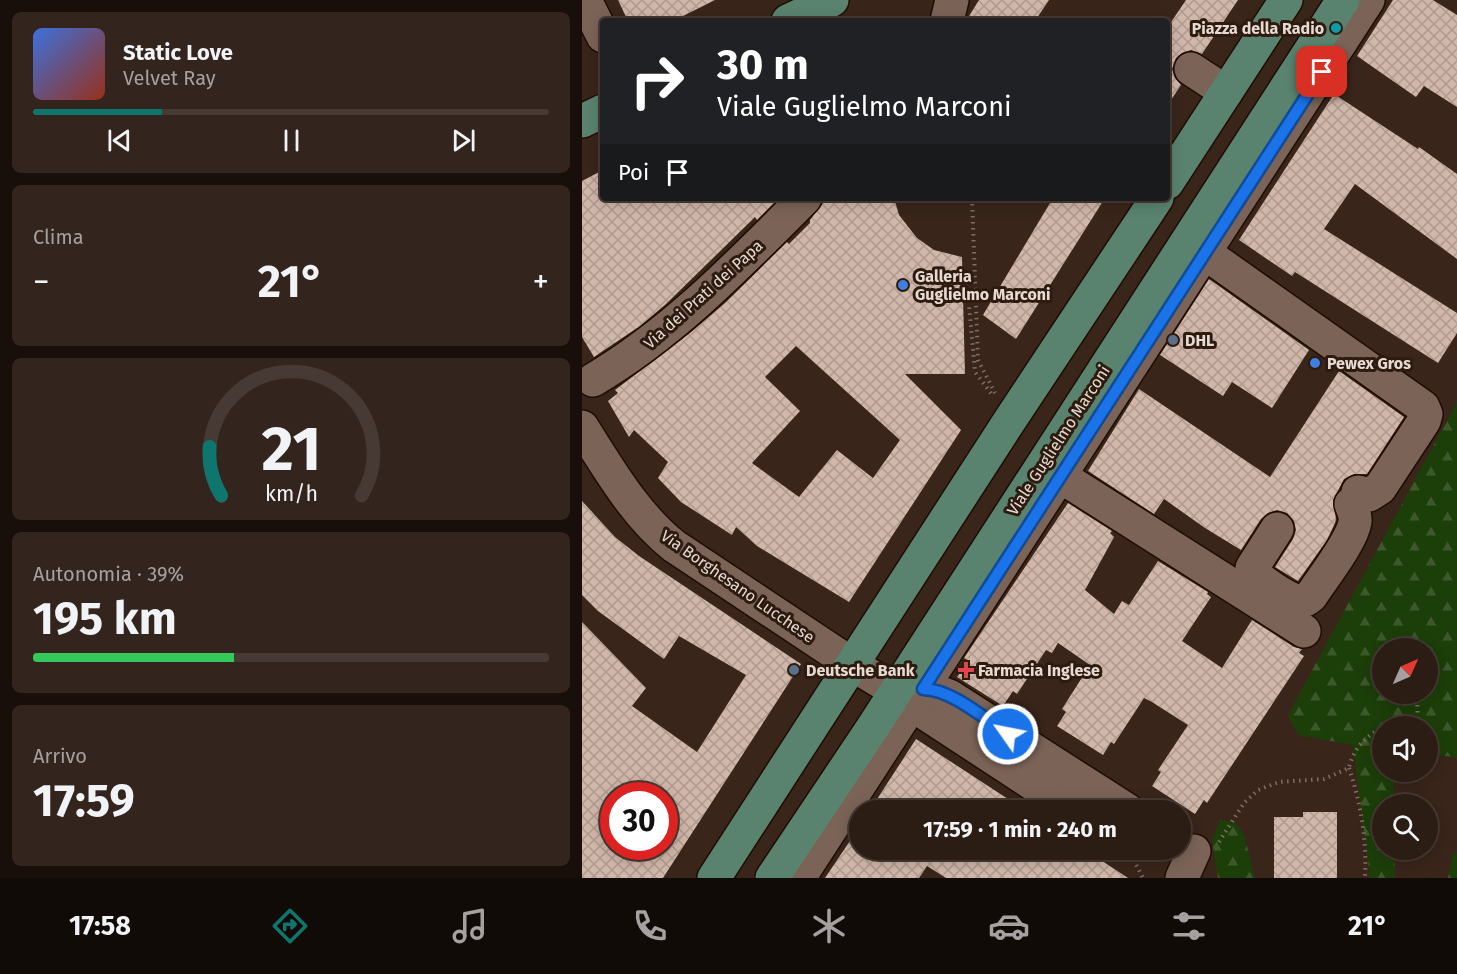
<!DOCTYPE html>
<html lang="it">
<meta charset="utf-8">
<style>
:root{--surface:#2b1c14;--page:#33251d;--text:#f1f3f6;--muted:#a6a1a0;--line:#473a34;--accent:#0f766e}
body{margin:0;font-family:"Fira Sans",sans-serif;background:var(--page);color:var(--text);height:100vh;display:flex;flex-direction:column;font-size:22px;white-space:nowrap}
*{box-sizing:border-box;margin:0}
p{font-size:20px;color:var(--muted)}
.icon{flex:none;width:33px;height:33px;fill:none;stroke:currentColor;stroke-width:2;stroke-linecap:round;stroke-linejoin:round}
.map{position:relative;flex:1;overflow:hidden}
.side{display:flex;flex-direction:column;gap:12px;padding:12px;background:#180f0b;width:582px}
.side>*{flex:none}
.guide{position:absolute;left:18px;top:18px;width:570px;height:183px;border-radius:6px;box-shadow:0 3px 15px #0003,0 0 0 2px var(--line);background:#202124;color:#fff;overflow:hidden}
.needle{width:39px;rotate:45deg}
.buttons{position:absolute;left:790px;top:638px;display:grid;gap:12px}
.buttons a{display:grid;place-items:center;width:66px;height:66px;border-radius:50%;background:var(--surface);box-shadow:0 3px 15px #0003,0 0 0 2px var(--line);font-size:30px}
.speed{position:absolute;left:18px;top:782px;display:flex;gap:12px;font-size:30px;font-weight:700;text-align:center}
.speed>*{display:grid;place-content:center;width:78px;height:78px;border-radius:50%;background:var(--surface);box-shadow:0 3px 15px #0003,0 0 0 2px var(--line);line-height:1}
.speed .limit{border:9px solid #d22;background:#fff;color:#111}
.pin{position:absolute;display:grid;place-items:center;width:51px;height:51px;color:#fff;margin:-26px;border-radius:12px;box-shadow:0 3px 9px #0006}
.me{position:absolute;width:66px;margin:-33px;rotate:303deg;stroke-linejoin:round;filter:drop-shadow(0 0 4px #0008)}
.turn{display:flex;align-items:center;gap:21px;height:126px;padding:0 18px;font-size:27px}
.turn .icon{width:78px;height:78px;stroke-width:2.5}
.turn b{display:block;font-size:42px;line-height:51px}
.then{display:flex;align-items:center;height:57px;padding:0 18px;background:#0003;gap:12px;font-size:22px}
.big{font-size:45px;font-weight:700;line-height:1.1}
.side .widget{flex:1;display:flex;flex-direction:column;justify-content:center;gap:9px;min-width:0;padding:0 21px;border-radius:9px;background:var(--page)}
.side .dial{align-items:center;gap:0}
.dial svg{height:156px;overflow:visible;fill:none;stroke:var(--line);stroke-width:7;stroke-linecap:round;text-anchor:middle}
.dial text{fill:var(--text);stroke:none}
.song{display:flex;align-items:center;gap:18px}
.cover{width:72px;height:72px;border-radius:9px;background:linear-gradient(135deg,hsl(220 70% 55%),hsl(10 70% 35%))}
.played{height:6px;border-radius:3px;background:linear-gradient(90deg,var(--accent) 25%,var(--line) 25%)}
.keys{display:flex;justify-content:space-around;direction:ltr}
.heat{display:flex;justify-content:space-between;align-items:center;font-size:33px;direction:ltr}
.charge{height:9px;border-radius:4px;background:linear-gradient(90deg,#34c759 39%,var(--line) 0)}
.trip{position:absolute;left:267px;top:800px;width:342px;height:60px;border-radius:30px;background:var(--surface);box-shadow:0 3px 15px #0003,0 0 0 2px var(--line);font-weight:700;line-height:60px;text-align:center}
.tab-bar{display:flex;height:96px;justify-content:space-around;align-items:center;background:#110b08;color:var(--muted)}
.tab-bar .icon{width:42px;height:42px}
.tab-bar .on{color:var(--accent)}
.tab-bar b{font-size:27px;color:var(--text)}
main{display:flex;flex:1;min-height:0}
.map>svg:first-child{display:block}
.forest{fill:url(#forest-firs);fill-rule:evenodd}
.building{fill:url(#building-cross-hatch);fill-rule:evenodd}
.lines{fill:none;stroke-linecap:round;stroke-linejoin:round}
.minor-casing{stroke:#1f0d04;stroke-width:36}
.major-casing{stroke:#1f0d04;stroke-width:36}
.path{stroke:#806e65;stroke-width:4;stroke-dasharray:1.5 4.5;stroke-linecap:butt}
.minor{stroke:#7b6357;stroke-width:33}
.major{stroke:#59836f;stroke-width:33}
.route-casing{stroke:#114b97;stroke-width:15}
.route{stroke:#1a73e8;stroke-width:10}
.culture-dot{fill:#0f9aa8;stroke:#2e1b10;stroke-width:2}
.shop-dot{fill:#3f7fe0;stroke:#2e1b10;stroke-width:2}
.service-dot{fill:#5c6f8a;stroke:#2e1b10;stroke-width:2}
.health-dot{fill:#e0444e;stroke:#2e1b10;stroke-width:2}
.labels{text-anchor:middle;stroke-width:6;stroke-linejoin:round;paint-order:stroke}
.poi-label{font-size:16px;font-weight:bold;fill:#e7dad3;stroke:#2e1b10;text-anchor:start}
.street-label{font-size:16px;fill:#e7dad3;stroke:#2e1b10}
</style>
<main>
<section class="side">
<div class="widget">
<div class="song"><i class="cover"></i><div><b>Static Love</b><p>Velvet Ray</p></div></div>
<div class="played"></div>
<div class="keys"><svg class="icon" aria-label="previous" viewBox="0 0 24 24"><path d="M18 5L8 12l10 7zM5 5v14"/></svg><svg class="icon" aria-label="pause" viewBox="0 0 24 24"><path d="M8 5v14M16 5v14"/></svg><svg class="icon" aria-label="next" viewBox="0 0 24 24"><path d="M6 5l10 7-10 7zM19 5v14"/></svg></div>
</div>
<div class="widget"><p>Clima</p>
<div class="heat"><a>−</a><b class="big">21°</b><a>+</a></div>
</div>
<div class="widget dial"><svg viewBox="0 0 100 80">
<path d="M14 69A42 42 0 1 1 86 69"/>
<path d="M14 69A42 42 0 0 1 8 44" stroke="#0f766e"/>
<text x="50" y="56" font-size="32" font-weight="700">21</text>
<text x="50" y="72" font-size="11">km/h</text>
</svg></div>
<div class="widget"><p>Autonomia · 39%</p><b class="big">195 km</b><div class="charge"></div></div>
<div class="widget"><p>Arrivo</p><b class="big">17:59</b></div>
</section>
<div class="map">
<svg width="875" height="878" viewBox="0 0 875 878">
<defs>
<pattern id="forest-firs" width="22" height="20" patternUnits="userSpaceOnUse" patternTransform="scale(1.5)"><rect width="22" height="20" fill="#1c3e09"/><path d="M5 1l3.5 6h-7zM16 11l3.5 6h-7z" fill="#3d592c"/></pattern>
<pattern id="building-cross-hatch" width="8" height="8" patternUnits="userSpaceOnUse" patternTransform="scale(1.5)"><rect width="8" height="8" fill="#d1b7a9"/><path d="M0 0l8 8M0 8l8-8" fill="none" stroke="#ae9a8e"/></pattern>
</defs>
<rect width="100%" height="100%" fill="#39251a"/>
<g class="forest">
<path d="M 875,402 L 875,757 L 846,755 L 846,726 L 801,726 L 801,771 L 811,771 L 812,804 L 801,804 L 801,849 L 812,849 L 813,878 L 788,878 L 771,745 L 716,735 L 706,715 ZM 801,648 L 846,648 L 846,693 L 801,693 Z"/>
<path d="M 638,820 L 653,822 L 662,834 L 673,878 L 636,878 L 630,841 Z"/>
<path d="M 872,851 L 875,855 L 875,878 L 866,878 Z"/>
</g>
<g class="building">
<path d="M 36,0 L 133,0 L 91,21 L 46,21 Z"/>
<path d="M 397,0 L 467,0 L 453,21 L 384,21 Z"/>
<path d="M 604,0 L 656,0 L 620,54 L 609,50 L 600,53 L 594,58 L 590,69 L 593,78 L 599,85 L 585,106 L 585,28 Z"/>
<path d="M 811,0 L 851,0 L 875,15 L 875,107 L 842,86 L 834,97 L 775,56 Z"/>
<path d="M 752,94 L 836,149 L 837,147 L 875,174 L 875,259 L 773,184 L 742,229 L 875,313 L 875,333 L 856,363 L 713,272 L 710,276 L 657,240 Z"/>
<path d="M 21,170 L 21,198 L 197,198 L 175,220 L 173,217 L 84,304 L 58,326 L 12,357 L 0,337 L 0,181 Z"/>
<path d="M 241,198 L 312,198 L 317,215 L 335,238 L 352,250 L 380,257 L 383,374 L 323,374 L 379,430 L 267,602 L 175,546 L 154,527 L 150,535 L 99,502 L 76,478 L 86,462 L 52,430 L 47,437 L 26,401 L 36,393 L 33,390 L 108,333 L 143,303 L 205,242 L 207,244 L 228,223 L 228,220 L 241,203 ZM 214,346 L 318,440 L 291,478 L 255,450 L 217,497 L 170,463 L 218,411 L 183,377 Z"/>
<path d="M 471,198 L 523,198 L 434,339 L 401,315 Z"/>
<path d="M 627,279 L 727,350 L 690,408 L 650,382 L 641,396 L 578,355 Z"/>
<path d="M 757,371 L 822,417 L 785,474 L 772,474 L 762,479 L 751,500 L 754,519 L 753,523 L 745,540 L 716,581 L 693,567 L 711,539 L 714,530 L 712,521 L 705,513 L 695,510 L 686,513 L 679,519 L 659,550 L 623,528 L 582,499 L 572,514 L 506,471 L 557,389 L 688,477 Z"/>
<path d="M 0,501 L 33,537 L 57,556 L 219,664 L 81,878 L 0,878 L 0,622 L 64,688 L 50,706 L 115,752 L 164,675 L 97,636 L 82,659 L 16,611 L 0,595 ZM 32,795 L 82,795 L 82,846 L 32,846 Z"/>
<path d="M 486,503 L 530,531 L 528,533 L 532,537 L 503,590 L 532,614 L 540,601 L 547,605 L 576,561 L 626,592 L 625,594 L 629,597 L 600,641 L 640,668 L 670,620 L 712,647 L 720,649 L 717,653 L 722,656 L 625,803 L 622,800 L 613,814 L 570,786 L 579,772 L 576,770 L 606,725 L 570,702 L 562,698 L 532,744 L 529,742 L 521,755 L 475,726 L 484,712 L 480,709 L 508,665 L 476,643 L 470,653 L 464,650 L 435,694 L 431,691 L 421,706 L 375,677 L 387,661 L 382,658 Z"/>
<path d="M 334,739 L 443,810 L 288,810 Z"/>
<path d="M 721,812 L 755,812 L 755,878 L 692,878 L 692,817 L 721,817 Z"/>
<path d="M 278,826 L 278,849 L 502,849 L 546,878 L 364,878 L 345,866 L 337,878 L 243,878 Z"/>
</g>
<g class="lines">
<g class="minor-casing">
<g id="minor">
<path d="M 3,0 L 21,36"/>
<path d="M 365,21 L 370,0"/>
<path d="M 609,69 L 644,92"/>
<path d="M 623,253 L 841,407 L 844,414 L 842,421 L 798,488 L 787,495 L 776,492"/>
<path d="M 11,380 C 92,332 157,264 223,198"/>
<path d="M 0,427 C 27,469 52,514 92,546 L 271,665 L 314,691 L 326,702 L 491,810"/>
<path d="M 478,476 L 722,631"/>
<path d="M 695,529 L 670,568 L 671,573 C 679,581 705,599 716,601 C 721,602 724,600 729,596 C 740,579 770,541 773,522 C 774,516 771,510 769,504"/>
<path d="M 322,690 L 348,689 L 367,696 L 545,810"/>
<path d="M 217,878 L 786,0"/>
<path d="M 600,878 L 612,851"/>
</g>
</g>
<g class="major-casing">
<g id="major">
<path d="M 206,21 L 250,0"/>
<path d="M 0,121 L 21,111"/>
<path d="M 585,183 L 704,0"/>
<path d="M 132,878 L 428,420 L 575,198"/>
<path d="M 190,878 L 291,727 L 761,0"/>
</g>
</g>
<g class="path">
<path d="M 390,198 L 396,360 L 413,393"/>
<path d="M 381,272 L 386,293 L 393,372 L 411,396"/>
<path d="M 835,693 L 836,726"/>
<path d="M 767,768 C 779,804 785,840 783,878"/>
<path d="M 637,842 L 662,803 L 676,790 L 697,782 L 742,779 L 767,768 C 771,749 784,736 801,727"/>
<path d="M 546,849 L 561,878"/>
</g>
<use href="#minor" class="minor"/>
<use href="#major" class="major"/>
</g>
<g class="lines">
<g class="route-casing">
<path id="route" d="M 426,734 C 403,719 369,689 341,689 L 740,72"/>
</g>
<use href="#route" class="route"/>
</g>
<circle class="culture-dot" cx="754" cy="28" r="6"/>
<g class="shop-dot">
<circle cx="321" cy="285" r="6"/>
<circle cx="733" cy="363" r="6"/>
</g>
<g class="service-dot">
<circle cx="591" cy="340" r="6"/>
<circle cx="212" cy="670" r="6"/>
</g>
<path class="health-dot" d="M381 661h6v6h6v6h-6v6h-6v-6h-6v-6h6z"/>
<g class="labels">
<g class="poi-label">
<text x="742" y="34" text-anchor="end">Piazza della Radio</text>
<text x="333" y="282">Galleria<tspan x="333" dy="18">Guglielmo Marconi</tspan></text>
<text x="603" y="346">DHL</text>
<text x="745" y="369">Pewex Gros</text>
<text x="224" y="676">Deutsche Bank</text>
<text x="396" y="676">Farmacia Inglese</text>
</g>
<g class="street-label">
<text transform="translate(121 294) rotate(-42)" y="6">Via dei Prati dei Papa</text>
<text transform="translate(476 440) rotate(-57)" y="6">Viale Guglielmo Marconi</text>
<text transform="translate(156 586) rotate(35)" y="6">Via Borghesano Lucchese</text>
</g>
</g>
</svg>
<div class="buttons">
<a><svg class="needle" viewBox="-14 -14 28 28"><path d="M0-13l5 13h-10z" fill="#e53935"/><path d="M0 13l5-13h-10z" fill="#a6a1a0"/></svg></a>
<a><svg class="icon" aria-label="sound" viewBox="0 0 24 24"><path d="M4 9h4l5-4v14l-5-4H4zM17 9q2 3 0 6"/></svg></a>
<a><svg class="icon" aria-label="search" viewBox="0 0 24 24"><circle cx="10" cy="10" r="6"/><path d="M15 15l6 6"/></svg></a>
</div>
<div class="speed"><div class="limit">30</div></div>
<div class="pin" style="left:740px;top:72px;background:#d93025"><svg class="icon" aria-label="arrive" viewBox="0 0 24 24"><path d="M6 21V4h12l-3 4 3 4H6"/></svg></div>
<svg class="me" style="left:426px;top:734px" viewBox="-20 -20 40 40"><circle r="17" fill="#1a73e8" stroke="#fff" stroke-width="3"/><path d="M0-11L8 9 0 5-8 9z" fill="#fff"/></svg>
<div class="trip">17:59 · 1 min · 240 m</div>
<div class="guide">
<div class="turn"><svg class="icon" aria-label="right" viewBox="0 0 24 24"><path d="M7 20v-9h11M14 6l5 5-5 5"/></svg><div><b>30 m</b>Viale Guglielmo Marconi</div></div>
<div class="then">Poi<svg class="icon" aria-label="arrive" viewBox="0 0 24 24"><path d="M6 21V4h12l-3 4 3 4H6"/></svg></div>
</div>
</div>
</main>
<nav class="tab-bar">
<b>17:58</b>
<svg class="icon on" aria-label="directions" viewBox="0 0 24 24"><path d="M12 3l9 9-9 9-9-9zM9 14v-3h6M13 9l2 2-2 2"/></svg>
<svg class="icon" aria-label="music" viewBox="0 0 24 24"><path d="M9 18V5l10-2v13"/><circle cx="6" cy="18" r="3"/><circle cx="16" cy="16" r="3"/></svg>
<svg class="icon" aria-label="phone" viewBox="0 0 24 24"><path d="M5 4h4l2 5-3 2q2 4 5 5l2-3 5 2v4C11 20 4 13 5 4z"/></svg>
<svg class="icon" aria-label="climate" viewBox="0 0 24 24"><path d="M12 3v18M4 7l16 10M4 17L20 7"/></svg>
<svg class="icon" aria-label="car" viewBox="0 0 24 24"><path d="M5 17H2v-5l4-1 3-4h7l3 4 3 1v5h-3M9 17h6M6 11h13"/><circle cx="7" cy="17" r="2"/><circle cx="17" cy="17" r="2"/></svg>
<svg class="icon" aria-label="filters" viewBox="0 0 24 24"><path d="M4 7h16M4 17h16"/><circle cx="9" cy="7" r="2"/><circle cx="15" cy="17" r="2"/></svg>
<b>21°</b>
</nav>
